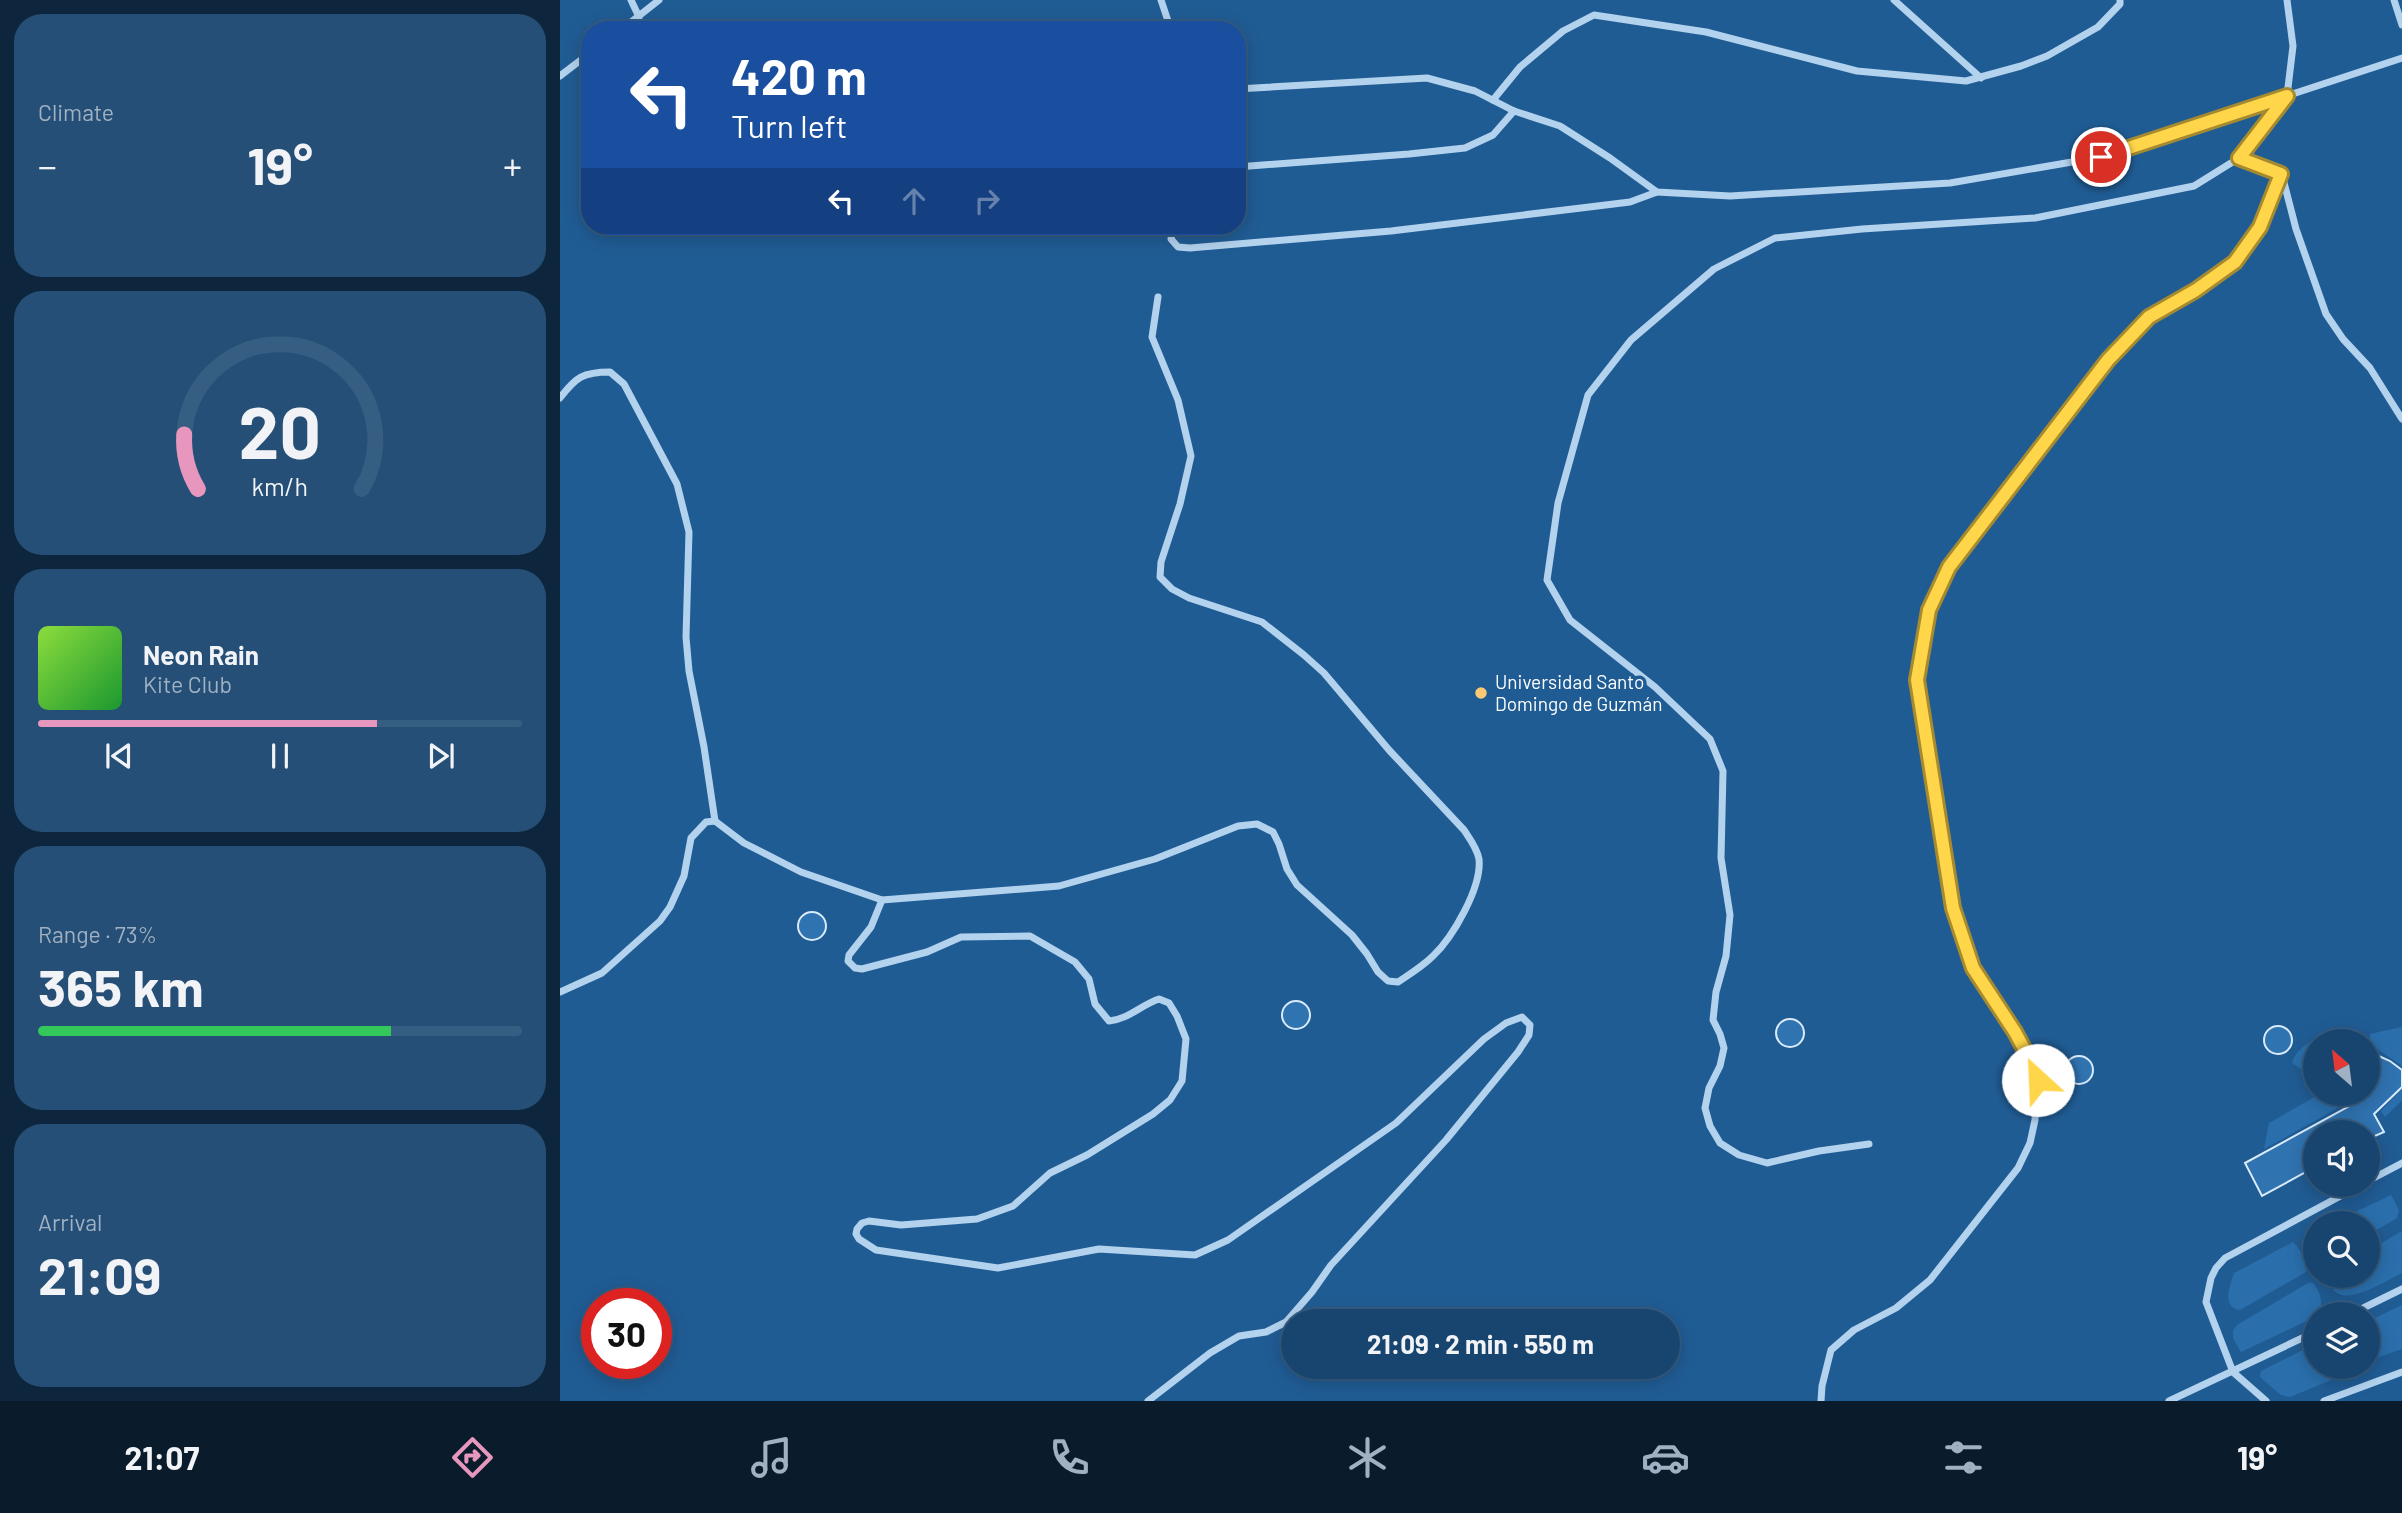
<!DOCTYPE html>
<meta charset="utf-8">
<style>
:root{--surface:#18456f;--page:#254f77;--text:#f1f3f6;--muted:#9fb1c3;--line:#365d82;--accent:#e797bd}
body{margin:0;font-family:Barlow,sans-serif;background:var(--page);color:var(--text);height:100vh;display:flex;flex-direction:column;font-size:26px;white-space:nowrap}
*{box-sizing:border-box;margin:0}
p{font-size:23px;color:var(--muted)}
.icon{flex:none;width:38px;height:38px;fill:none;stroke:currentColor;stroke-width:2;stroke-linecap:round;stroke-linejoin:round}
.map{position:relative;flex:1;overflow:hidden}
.panel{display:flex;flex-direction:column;gap:14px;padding:14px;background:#0d263d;width:560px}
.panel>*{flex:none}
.hud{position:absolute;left:21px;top:21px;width:665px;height:214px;border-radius:28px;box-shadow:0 4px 18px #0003,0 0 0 2px var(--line);background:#1a4fa0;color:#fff;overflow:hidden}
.needle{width:46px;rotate:332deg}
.buttons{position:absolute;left:1743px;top:1029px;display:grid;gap:14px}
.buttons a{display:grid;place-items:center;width:77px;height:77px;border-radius:50%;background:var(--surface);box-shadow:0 4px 18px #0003,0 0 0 2px var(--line);font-size:35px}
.speed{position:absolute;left:21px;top:1288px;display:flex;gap:14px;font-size:35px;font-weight:700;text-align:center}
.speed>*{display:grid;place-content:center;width:91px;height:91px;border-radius:50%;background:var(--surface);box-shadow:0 4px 18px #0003,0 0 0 2px var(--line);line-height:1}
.speed .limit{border:10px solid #d22;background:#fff;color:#111}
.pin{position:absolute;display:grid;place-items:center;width:60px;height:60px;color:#fff;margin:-30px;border:4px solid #fff;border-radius:50%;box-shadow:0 2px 7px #0007}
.me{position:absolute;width:77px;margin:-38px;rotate:335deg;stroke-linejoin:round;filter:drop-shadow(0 0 5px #0008)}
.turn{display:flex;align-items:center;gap:24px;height:147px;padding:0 35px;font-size:32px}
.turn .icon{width:91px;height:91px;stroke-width:2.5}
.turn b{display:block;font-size:49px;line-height:60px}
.lanes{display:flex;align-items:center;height:66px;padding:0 35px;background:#0003;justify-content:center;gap:35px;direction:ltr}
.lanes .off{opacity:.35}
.big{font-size:52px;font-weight:700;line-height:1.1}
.panel .widget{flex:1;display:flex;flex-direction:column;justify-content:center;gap:10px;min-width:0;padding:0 24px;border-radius:28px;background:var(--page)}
.panel .dial{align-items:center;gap:0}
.dial svg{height:182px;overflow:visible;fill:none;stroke:var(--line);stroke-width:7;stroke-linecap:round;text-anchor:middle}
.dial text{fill:var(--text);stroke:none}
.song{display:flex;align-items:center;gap:21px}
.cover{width:84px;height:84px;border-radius:10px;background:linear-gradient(135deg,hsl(90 70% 55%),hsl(130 70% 35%))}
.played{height:7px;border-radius:4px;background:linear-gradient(90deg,var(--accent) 70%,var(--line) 70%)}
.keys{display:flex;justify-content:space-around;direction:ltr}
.heat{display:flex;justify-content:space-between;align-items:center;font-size:38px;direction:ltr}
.charge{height:10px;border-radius:5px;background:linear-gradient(90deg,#34c759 73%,var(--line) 0)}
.trip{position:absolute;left:721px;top:1309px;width:399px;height:70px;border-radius:35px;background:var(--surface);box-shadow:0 4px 18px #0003,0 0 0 2px var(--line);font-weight:700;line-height:70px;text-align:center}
.tab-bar{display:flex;height:112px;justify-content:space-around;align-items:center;background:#0a1c2c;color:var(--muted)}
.tab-bar .icon{width:49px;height:49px}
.tab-bar .active{color:var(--accent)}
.tab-bar b{font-size:32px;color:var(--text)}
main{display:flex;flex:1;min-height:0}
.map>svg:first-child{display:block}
.green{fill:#2a6fac}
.building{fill:#3073b1;stroke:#d9eafa;stroke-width:2}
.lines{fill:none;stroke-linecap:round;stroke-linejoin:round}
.street{stroke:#b3d2ee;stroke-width:7}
.route-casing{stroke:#a68a30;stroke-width:18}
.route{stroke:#ffd54a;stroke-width:12}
.poi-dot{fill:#fbc974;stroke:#205c94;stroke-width:2.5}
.labels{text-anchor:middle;stroke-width:7;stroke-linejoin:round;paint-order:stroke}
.poi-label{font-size:19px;fill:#fff;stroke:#205c94;text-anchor:start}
</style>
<main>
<section class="panel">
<div class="widget"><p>Climate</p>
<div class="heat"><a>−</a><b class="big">19°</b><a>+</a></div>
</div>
<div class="widget dial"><svg viewBox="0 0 100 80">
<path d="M14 69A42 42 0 1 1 86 69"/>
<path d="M14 69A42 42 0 0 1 8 45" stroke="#e797bd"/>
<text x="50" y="56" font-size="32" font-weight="700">20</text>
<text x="50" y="72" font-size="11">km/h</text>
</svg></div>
<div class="widget">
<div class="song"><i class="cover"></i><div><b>Neon Rain</b><p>Kite Club</p></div></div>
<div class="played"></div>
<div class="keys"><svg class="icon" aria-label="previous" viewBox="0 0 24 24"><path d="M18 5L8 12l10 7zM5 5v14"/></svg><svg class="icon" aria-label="pause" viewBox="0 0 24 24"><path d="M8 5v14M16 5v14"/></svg><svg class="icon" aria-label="next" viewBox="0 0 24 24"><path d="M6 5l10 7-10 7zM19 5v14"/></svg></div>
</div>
<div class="widget"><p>Range · 73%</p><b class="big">365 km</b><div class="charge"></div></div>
<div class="widget"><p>Arrival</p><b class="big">21:09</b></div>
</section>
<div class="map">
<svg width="1842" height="1401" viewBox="0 0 1842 1401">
<rect width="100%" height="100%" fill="#205c94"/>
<g class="green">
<path d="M 1842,1027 L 1842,1066 L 1810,1044 L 1810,1034 Z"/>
<path d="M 1775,1031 L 1779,1031 L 1780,1041 L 1755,1041 L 1755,1074 L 1749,1074 L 1732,1063 C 1738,1044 1758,1038 1775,1031 Z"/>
<path d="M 1842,1089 L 1842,1100 L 1825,1117 L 1821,1111 Z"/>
<path d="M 1758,1095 L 1776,1097 L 1789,1102 L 1704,1149 L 1709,1123 Z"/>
<path d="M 1831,1195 L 1839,1210 L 1837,1218 L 1808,1235 L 1808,1223 L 1772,1223 Z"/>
<path d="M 1842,1231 L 1842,1273 C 1823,1282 1771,1317 1770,1276 L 1808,1276 L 1808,1251 Z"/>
<path d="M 1733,1242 C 1742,1251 1745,1259 1746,1272 L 1680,1310 C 1661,1307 1670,1286 1674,1273 Z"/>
<path d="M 1752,1282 C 1760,1290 1763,1302 1760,1312 L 1755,1314 L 1755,1317 L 1681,1352 L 1673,1338 L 1673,1330 L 1677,1325 L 1748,1283 Z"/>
<path d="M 1842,1305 L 1842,1349 L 1813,1359 L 1808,1357 L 1808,1321 Z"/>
<path d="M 1755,1344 L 1755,1367 L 1790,1367 L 1786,1374 L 1730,1397 L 1721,1395 L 1700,1377 L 1701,1371 Z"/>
</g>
<g class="building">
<circle cx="252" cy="926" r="14"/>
<circle cx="736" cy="1015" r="14"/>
<circle cx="1230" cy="1033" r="14"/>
<circle cx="1718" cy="1040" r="14"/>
<path d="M 1808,1051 L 1830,1061 L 1842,1070 L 1842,1087 L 1814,1114 L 1824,1132 L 1808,1139 L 1808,1132 L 1755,1132 L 1755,1167 L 1702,1196 L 1685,1163 L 1808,1096 Z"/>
<circle cx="1519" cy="1070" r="14"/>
</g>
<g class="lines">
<g class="street">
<path d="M 71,0 L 79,17"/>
<path d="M 601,0 L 611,30"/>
<path d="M 1334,0 L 1421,78"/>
<path d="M 1834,0 L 1842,25"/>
<path d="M 61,30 L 99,0"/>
<path d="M 0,76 L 30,53"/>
<path d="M 677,89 L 867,78 L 915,91 L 954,111 L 1000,126 L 1050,158 L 1097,192 L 1170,196 L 1390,183 L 1541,157 L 1842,58"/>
<path d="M 933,100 L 960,67 L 1003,31 L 1034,15 L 1146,32 L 1297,71 L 1406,81 L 1461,66 L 1487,56 L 1538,27 L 1560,4 L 1560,0"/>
<path d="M 677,167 L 849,154 L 905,148 L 933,135 L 954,111"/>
<path d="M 1722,175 L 1736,229 L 1766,314 L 1783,339 L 1810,368 L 1842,419"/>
<path d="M 613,226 L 611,239 L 618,247 L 630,248 L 831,231 L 1021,208 L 1070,202 L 1097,192"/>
<path d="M 0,398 C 16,377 23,372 50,372 L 64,384 L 117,484 L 129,532 L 126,637 L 129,671 L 144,747 L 155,821"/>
<path d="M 322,900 L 311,927 L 289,955 L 288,961 L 295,968 L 302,969 L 367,952 L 401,937 L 470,936 L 515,962 L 529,979 L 535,1004 L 549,1021 C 569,1019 581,1005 599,999 L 609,1003 L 617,1016 L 626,1039 L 622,1081 L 610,1100 L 593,1114 L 527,1155 L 490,1173 L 453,1206 L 417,1219 L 341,1225 L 309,1221 L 302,1223 L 297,1229 L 296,1234 L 299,1239 L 316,1250 L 438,1268 L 539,1249 L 635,1255 L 668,1240 L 836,1123 L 924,1039 L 946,1023 L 962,1017 L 970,1025 L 969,1035 L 958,1052 L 886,1140 L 771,1265 L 752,1292 L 726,1322 L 706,1332 L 679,1336 L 650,1353 L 588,1401"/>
<path d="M 0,992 L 42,973 L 100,921 L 110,907 L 124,876 L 131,838 L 146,822 L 155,821 L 184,843 L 241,872 L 322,900 L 499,886 L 595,859 L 678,826 L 697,824 L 713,832 L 719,844 L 727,869 L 737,885 L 792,935 L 807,954 L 818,972 L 828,981 L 838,982 C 850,974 863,966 873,956 C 893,937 922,887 919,859 C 917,848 910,839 904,830 L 829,750 L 764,673 L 744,655 L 702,622 L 629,598 L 612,589 L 600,577 L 601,562 L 620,504 L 631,456 L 618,400 L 592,337 L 598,297"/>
<path d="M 1309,1144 L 1259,1151 L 1207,1163 L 1179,1155 L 1160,1143 L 1150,1126 L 1145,1108 L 1149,1088 L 1160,1066 L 1164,1048 L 1160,1034 L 1153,1020 L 1156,992 L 1166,956 L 1170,915 L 1161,858 L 1163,771 L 1150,739 L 1095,687 L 1010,620 L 987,580 L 998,503 L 1028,395 L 1071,340 L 1154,269 L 1215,238 L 1302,229 L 1475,218 L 1634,186 L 1679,158 L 1727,96 L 1733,46 L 1727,0"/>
<path d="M 1808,1181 L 1842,1163"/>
<path d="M 1791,1314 L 1842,1289"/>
<path d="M 1261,1401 L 1262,1386 L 1271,1350 L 1294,1330 L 1336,1308 L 1370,1280 L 1458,1168 L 1470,1143 L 1475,1120 L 1477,1073 L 1455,1032 L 1413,968 L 1393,907 L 1357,679 L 1369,610 L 1389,567 L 1548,360 L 1589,317 L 1636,290 L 1675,262 L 1700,227 L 1722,174 L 1679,158"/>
<path d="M 1609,1401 L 1755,1332"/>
<path d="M 1706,1401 L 1673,1372 L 1646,1302 L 1651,1278 L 1656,1268 L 1665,1258 L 1801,1185"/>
<path d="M 1764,1401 L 1842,1372"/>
</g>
</g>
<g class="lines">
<g class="route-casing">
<path id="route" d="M 1478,1080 L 1477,1073 L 1455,1032 L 1413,968 L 1393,908 L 1357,680 L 1369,610 L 1389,567 L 1548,360 L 1589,317 L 1636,290 L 1675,262 L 1700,227 L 1721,174 L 1679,158 L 1727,96 L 1541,157"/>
</g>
<use href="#route" class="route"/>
</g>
<circle class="poi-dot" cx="921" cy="693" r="7"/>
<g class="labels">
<g class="poi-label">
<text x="935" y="689">Universidad Santo<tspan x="935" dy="22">Domingo de Guzmán</tspan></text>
</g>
</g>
</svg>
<div class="buttons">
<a><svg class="needle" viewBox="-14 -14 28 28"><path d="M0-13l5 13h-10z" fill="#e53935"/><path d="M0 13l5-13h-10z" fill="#9fb1c3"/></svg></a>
<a><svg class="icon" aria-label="sound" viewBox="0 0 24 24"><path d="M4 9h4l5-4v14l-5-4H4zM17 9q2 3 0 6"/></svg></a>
<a><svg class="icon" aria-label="search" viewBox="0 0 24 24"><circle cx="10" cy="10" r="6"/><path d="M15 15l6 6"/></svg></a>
<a><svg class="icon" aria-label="layers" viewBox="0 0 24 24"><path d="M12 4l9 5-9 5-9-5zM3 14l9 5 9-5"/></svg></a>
</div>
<div class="speed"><div class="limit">30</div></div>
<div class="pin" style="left:1541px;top:157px;background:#d93025"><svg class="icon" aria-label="arrive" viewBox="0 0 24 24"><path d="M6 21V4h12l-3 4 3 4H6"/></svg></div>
<svg class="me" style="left:1478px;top:1080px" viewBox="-20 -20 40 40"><circle r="19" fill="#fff"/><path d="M0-13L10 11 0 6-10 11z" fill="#ffd54a"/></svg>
<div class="trip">21:09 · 2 min · 550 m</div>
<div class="hud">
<div class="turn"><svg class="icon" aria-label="left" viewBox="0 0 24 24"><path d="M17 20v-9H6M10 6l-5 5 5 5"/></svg><div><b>420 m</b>Turn left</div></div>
<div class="lanes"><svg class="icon" aria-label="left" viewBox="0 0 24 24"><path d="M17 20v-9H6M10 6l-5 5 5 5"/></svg><svg class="icon off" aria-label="ahead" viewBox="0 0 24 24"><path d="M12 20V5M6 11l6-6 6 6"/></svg><svg class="icon off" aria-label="right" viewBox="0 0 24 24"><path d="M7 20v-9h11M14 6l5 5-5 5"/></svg></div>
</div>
</div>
</main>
<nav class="tab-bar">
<b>21:07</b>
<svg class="icon active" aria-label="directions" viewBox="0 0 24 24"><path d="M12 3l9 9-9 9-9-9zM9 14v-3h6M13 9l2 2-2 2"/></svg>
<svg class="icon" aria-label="music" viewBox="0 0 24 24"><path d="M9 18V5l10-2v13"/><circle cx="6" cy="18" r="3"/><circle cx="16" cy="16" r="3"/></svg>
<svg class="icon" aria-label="phone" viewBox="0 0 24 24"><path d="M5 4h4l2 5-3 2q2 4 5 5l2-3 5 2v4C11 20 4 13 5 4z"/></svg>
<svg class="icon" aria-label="climate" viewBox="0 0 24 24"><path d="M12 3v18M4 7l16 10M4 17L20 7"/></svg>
<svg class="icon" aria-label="car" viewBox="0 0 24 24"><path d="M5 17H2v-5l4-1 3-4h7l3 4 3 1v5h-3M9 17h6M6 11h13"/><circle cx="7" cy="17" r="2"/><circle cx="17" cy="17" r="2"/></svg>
<svg class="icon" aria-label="filters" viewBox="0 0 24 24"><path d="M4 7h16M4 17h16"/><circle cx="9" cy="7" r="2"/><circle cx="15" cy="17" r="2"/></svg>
<b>19°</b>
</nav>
